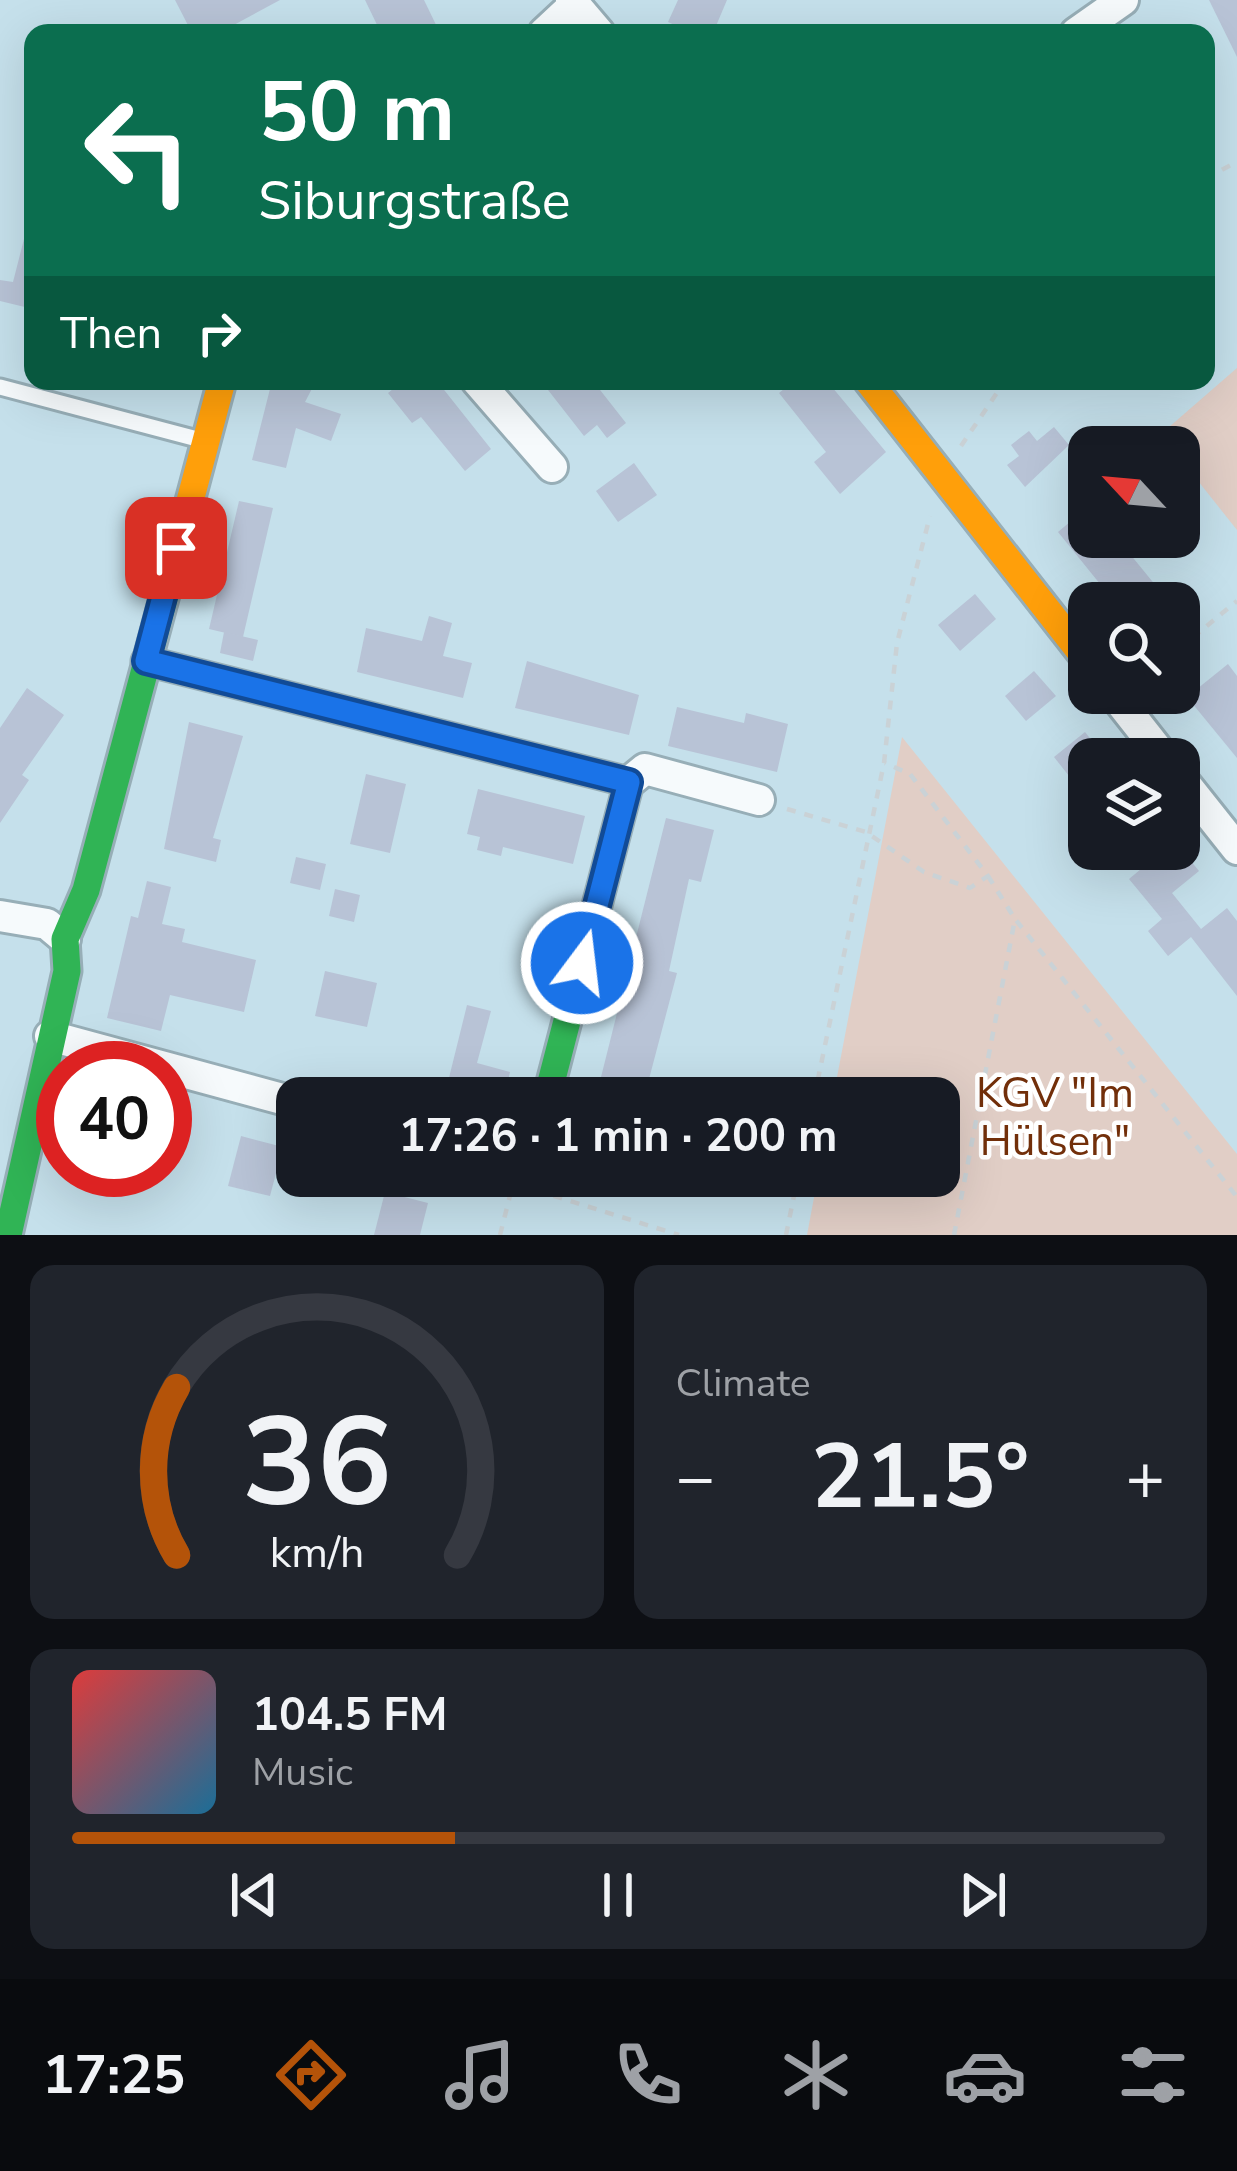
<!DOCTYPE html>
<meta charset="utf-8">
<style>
:root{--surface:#171b24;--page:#20242c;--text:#f1f3f6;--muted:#9ea1a6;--line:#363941;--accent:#b45309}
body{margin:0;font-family:"Nunito Sans",sans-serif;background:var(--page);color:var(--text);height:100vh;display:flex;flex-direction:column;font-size:45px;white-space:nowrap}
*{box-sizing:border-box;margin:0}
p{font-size:39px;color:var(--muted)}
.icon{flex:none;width:66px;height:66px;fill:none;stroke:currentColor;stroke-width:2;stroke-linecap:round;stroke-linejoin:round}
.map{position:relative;height:1235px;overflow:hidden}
.drawer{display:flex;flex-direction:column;gap:30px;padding:30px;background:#0d0f14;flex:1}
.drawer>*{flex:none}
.guide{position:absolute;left:24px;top:24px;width:1191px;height:366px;border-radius:24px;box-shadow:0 12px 48px #0002;background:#0b6e4f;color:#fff;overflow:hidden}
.needle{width:78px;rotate:296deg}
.tools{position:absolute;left:1068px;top:426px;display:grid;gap:24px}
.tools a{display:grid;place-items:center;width:132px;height:132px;border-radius:24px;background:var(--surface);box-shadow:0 12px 48px #0002;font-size:60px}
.speed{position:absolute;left:36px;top:1041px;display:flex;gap:24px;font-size:60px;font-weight:700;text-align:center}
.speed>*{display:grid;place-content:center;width:156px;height:156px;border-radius:50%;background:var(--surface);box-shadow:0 12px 48px #0002;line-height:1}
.speed .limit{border:18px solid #d22;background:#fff;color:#111}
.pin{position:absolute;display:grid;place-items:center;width:102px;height:102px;color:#fff;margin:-51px;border-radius:24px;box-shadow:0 6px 18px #0006}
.me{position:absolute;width:132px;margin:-66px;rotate:15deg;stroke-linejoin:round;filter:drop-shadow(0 0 9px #0008)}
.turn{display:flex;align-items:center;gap:42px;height:252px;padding:0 36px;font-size:54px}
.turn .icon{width:156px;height:156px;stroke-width:2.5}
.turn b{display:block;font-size:84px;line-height:102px}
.then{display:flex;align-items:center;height:114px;padding:0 36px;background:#0003;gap:24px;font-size:45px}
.big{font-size:90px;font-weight:700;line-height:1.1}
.drawer .card{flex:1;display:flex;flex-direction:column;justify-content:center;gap:18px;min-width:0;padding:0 42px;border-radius:24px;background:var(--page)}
.drawer .dial{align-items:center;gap:0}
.dial svg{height:312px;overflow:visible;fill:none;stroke:var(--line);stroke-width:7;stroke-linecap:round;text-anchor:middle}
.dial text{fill:var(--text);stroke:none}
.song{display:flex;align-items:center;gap:36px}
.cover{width:144px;height:144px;border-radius:18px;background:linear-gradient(135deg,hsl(0 70% 55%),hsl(200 70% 35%))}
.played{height:12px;border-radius:6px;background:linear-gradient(90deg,var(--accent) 35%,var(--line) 35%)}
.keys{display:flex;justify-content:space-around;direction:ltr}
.heat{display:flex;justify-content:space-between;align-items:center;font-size:66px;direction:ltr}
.drawer .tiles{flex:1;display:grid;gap:30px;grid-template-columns:1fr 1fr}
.card:last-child{grid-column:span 2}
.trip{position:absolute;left:276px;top:1077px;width:684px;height:120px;border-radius:24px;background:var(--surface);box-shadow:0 12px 48px #0002;font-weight:700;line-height:120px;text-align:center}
.menu{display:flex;height:192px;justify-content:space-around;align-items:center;background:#090b0e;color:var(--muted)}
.menu .icon{width:84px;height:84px}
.menu .on{color:var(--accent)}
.menu b{font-size:54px;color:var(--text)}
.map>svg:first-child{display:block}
.green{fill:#e1cec6}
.building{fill:#b8c3d6}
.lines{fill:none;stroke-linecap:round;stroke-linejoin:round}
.lane-casing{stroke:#97aeb7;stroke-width:21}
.street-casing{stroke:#97aeb7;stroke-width:36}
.fast-casing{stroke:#97aeb7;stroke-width:33}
.slow-casing{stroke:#97aeb7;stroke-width:33}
.path{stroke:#cad2d6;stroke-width:4.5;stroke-dasharray:9 9;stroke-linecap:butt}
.lane{stroke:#f6fafc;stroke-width:15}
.street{stroke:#f6fafc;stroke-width:30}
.fast{stroke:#30b455;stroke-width:27}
.slow{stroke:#ff9f0a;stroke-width:27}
.route-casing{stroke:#114b97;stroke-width:30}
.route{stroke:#1a73e8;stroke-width:21}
.labels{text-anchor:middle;stroke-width:9;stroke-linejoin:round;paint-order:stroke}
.park-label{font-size:42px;fill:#722f0a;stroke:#fff}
</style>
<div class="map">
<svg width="1237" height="1235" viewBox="0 0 1237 1235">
<rect width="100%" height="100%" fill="#c5e0eb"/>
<g class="green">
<path d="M 1237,368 L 1237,530 L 1179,457 L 1179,447 L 1171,447 L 1161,434 Z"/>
<path d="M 902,737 L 1237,1154 L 1237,1235 L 807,1235 L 818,1176 L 939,1176 L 939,1098 L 833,1098 Z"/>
</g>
<g class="building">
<path d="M 175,0 L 280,0 L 219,33 L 192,33 Z"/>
<path d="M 365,0 L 424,0 L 440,33 L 381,33 Z"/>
<path d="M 678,0 L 727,0 L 713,33 L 692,33 L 668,22 Z"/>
<path d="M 1209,0 L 1237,0 L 1237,57 Z"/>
<path d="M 25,235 L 33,236 L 33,309 L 0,301 L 0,280 L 13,282 Z"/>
<path d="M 272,381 L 316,381 L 305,402 L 341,414 L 331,441 L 296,428 L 286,468 L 252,460 Z"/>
<path d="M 403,381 L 437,381 L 491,449 L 465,471 L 421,417 L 412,423 L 388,393 Z"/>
<path d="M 541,381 L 593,381 L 626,423 L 607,438 L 597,425 L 584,436 Z"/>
<path d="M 794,381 L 827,381 L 886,452 L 840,494 L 814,462 L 826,452 L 779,393 Z"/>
<path d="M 1054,427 L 1069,445 L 1025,487 L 1007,465 L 1019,456 L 1011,445 L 1029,431 L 1037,441 Z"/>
<path d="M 634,463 L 657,495 L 618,522 L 596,491 Z"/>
<path d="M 239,501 L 273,508 L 243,637 L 209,629 Z"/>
<path d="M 1089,506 L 1089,537 L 1116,537 L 1170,603 L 1116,603 L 1096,579 L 1058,532 Z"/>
<path d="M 975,594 L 996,619 L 960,651 L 938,625 Z"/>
<path d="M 429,616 L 452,623 L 443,656 L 472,663 L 463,698 L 357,672 L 366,628 L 422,641 Z"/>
<path d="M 224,632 L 258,640 L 253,661 L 220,653 Z"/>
<path d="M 527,661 L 639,695 L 629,735 L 515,708 Z"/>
<path d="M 1228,664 L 1237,676 L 1237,758 L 1187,697 Z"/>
<path d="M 1034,671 L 1056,696 L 1026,721 L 1005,696 Z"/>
<path d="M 27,688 L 64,715 L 22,775 L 29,780 L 0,823 L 0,728 Z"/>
<path d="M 677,707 L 744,723 L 746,713 L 788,724 L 777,772 L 668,746 Z"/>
<path d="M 189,722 L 243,736 L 213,838 L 221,840 L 216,862 L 164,849 Z"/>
<path d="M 1085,732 L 1105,757 L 1089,759 L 1089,769 L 1073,781 L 1054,757 Z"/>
<path d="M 366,774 L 406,784 L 390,853 L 350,844 Z"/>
<path d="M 478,789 L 585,816 L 573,864 L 503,847 L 501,856 L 477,850 L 480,837 L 467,834 Z"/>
<path d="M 666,818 L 714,830 L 701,882 L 689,879 L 669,971 L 677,973 L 644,1098 L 609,1098 L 612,1088 L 599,1085 Z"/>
<path d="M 1165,849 L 1181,849 L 1199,871 L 1172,893 L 1201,929 L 1227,908 L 1237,921 L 1237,996 L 1191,937 L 1168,956 L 1148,931 L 1162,919 L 1129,879 Z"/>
<path d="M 296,857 L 326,864 L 320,890 L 290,883 Z"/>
<path d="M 147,881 L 171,887 L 162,924 L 185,929 L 182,942 L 256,960 L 244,1012 L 170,995 L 161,1031 L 107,1018 L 131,916 L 138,918 Z"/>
<path d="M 335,889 L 360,895 L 354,922 L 329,916 Z"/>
<path d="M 325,971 L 377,983 L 367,1027 L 315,1016 Z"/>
<path d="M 467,1005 L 491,1011 L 477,1063 L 510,1072 L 504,1098 L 444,1098 Z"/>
<path d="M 241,1136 L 283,1147 L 270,1196 L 228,1186 Z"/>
<path d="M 385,1192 L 428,1203 L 420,1235 L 374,1235 Z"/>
</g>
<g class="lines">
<g class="lane-casing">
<path id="lane" d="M 0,387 L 201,440"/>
</g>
<g class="street-casing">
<g id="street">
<path d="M 571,0 L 599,33"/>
<path d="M 544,33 L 575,4"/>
<path d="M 1076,33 L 1123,0"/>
<path d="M 477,381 L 552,467"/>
<path d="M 1113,693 L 1165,759"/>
<path d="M 1179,776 L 1237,849"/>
<path d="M 629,782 L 645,769 L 759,800"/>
<path d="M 0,916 L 47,924 L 65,939"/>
<path d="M 50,1036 L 297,1103"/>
</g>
</g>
<g class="fast-casing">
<g id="fast">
<path d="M 146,661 L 629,782 L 547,1098"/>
<path d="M 8,1235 L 67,971 L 65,939 L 86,890 L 182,531"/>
</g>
</g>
<g class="slow-casing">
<g id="slow">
<path d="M 868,381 L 1089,663"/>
<path d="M 182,531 L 222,381"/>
</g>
</g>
<g class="path">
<path d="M 1206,178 L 1237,162"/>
<path d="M 961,446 L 1005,381"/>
<path d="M 1179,649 L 1237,601"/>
<path d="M 787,809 L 866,832 L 924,872 L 970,888 L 988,876 L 910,774 L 885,763"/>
<path d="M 988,876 L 1015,919"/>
<path d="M 814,1098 L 884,763 L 897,643 L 930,516"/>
<path d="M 526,1176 L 535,1190 L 679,1235"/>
<path d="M 500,1235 L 515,1176"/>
<path d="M 786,1235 L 798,1176"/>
<path d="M 954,1235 L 1015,919 L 1237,1197"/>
</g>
<use href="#lane" class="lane"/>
<use href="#street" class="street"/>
<use href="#fast" class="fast"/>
<use href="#slow" class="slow"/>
</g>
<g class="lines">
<g class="route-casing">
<path id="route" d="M 176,548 L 146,661 L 629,782 L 582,963"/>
</g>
<use href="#route" class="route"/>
</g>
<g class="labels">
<g class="park-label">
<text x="1055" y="1107">KGV "Im<tspan x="1055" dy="48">Hülsen"</tspan></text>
</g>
</g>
</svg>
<div class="tools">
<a><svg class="needle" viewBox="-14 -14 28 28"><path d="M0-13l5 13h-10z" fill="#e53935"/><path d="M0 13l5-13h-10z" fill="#9ea1a6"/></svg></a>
<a><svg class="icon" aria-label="search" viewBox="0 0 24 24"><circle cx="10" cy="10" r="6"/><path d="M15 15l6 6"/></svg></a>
<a><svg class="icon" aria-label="layers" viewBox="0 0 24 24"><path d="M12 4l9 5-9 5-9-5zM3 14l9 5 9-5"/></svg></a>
</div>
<div class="speed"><div class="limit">40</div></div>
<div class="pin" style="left:176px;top:548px;background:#d93025"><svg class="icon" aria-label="arrive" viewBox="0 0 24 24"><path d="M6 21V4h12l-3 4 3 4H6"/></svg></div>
<svg class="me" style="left:582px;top:963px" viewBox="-20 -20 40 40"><circle r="17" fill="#1a73e8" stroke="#fff" stroke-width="3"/><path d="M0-11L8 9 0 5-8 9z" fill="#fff"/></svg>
<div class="trip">17:26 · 1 min · 200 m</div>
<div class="guide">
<div class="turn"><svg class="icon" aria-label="left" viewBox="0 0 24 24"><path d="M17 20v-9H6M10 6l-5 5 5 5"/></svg><div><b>50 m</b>Siburgstraße</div></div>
<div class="then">Then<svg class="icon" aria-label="right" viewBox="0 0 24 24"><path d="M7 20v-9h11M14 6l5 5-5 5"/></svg></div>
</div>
</div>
<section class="drawer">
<div class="tiles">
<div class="card dial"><svg viewBox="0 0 100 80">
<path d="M14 69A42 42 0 1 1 86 69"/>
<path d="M14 69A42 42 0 0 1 14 26" stroke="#b45309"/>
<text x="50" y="56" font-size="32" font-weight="700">36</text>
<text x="50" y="72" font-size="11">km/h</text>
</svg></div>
<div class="card"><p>Climate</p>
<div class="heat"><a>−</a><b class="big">21.5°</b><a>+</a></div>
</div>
<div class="card">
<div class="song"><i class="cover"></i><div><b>104.5 FM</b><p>Music</p></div></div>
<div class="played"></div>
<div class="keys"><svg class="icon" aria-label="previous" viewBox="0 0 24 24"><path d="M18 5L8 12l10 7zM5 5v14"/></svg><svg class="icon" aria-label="pause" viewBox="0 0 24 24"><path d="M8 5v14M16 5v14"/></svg><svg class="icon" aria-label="next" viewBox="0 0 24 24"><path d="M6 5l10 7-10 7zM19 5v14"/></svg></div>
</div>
</div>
</section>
<nav class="menu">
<b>17:25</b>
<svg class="icon on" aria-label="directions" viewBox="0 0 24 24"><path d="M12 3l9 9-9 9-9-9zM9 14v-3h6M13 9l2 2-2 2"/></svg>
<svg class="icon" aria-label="music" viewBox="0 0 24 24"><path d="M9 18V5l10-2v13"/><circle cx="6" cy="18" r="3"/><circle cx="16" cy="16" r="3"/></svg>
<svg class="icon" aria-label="phone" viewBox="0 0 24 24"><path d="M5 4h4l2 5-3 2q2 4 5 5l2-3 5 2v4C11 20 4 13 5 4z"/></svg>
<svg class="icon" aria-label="climate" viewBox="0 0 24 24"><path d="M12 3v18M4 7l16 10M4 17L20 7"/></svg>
<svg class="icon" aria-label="car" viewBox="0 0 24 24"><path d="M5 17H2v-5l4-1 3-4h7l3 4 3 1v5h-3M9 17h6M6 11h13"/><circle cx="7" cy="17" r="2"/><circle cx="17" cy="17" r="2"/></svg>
<svg class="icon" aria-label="filters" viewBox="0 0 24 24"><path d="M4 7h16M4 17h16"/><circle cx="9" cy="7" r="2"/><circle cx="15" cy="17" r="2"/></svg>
</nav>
